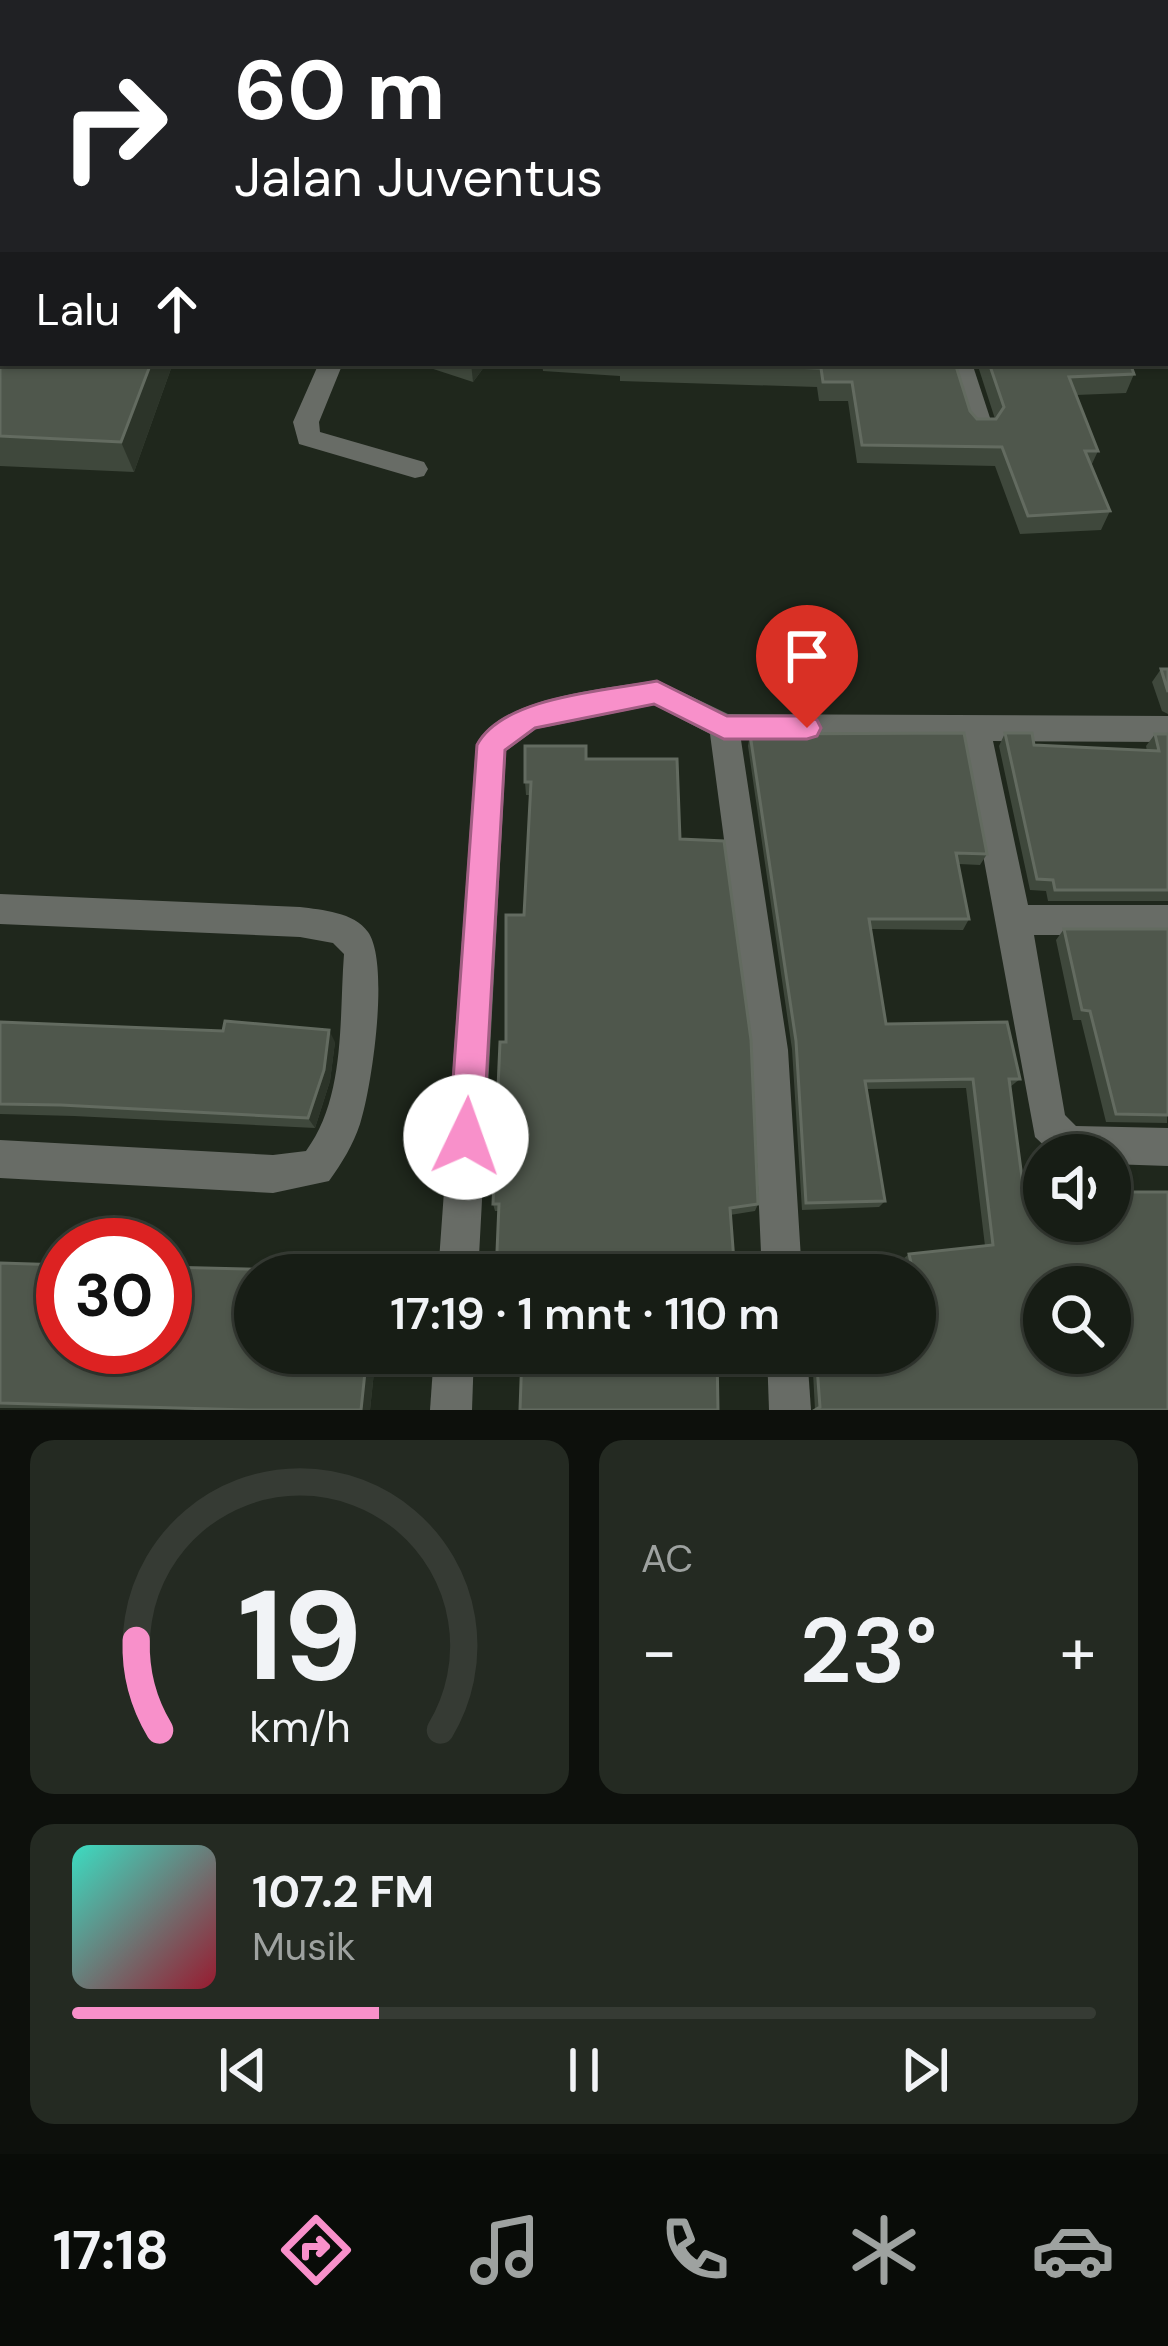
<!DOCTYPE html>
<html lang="id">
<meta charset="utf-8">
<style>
:root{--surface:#171d15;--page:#242a22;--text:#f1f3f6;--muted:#9ea2a0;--line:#363b34;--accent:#f890ca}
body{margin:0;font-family:"DM Sans",sans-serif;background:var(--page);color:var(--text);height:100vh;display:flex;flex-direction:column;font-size:45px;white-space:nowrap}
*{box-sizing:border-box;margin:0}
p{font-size:39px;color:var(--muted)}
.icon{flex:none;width:66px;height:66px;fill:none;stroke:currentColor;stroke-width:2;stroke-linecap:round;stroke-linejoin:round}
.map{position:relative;height:1410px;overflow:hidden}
.side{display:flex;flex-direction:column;gap:30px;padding:30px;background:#0d100c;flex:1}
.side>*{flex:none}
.banner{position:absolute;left:0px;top:0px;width:1170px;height:366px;box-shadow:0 3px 9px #0004,0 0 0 3px var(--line);background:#202124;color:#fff;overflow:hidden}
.fabs{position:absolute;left:1023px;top:1134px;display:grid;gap:24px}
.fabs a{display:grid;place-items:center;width:108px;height:108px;border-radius:50%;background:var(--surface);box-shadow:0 3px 9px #0004,0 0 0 3px var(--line);font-size:60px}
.speed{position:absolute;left:36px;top:1218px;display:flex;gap:24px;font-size:60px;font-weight:700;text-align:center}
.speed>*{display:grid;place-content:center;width:156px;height:156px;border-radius:50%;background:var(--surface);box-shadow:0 3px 9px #0004,0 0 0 3px var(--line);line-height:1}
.speed .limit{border:18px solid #d22;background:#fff;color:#111}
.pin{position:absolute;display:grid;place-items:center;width:102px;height:102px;color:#fff;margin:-123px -51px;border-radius:50% 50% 50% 0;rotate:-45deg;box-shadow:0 0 12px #0007}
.pin .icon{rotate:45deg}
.me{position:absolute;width:132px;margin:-66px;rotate:3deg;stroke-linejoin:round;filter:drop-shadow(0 0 9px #0008)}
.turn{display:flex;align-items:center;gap:42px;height:252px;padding:0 36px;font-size:54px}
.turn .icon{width:156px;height:156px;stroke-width:2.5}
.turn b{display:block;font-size:84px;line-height:102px}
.then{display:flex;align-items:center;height:114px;padding:0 36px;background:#0003;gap:24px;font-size:45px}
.big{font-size:90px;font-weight:600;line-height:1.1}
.side .tile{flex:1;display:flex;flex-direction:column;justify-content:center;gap:18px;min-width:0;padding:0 42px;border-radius:24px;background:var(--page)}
.side .dial{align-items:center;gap:0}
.dial svg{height:312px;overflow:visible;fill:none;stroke:var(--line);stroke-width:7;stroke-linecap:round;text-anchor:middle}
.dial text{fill:var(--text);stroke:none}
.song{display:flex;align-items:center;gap:36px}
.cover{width:144px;height:144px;border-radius:18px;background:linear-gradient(135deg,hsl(170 70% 55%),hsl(350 70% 35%))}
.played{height:12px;border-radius:6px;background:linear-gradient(90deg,var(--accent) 30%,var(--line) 30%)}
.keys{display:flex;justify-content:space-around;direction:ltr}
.heat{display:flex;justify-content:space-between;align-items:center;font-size:66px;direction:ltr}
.side .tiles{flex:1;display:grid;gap:30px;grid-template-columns:1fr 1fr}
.tile:last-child{grid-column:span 2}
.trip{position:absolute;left:234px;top:1254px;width:702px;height:120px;border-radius:60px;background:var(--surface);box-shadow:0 3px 9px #0004,0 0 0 3px var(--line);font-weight:600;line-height:120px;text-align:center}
.tabs{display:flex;height:192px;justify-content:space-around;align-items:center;background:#090c08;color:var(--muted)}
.tabs .icon{width:84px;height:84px}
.tabs .selected{color:var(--accent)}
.tabs b{font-size:54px;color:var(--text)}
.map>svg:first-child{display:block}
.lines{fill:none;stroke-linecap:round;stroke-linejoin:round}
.minor{fill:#686c66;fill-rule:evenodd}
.highway{fill:#c6d1c1;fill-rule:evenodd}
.wall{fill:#3f483c;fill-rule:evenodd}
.shaded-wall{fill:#2c3429}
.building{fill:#4f574c;stroke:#636b60;stroke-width:3;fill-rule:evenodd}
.route{fill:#f890ca;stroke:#a15e83;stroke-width:3}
</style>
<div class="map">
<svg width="1168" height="1410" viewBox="0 0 1168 1410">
<rect width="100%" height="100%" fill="#1f271c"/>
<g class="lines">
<g class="minor">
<path d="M 937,0 L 961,0 L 963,3 L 939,3 Z"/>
<rect x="0" y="292" width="3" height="16"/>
<rect x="1167" y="322" width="1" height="16"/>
<path d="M 319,363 L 343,363 L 319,422 L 320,432 L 424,462 L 428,469 L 424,476 L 415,478 L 299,444 L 293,422 Z"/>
<path d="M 948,363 L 972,363 L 993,427 L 989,433 L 971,433 L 967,427 Z"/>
<path d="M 657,680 L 728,714 L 1168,716 L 1168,742 L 993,741 L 1028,905 L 1168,905 L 1168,935 L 1034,935 L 1065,1115 L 1076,1126 L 1168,1128 L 1168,1166 L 1110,1164 L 1110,1155 L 1054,1155 L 1035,1137 L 962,741 L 741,740 L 788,1050 L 802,1275 L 762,1275 L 752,1050 L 710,734 L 654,705 L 536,729 L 506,751 L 478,1275 L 438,1275 L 476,745 C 499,696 608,689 657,680 Z"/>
<path d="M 0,894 L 300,907 C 322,910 354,912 368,932 C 390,963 372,1087 360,1124 C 353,1145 342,1163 329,1181 L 273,1193 L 0,1178 L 0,1140 L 273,1155 L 306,1151 C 346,1097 339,1018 344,954 L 333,943 L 300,937 L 0,924 Z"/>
<path d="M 434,1353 L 474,1353 L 472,1410 L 430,1410 Z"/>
<path d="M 767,1353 L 807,1353 L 811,1410 L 769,1410 Z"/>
</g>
<g class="highway">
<rect x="0" y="14" width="3" height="14"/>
<path d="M 3,54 L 3,74 L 0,75 L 0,55 Z"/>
</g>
</g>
<g class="wall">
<path d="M 48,0 L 900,0 L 895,3 L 46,3 Z"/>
<rect x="0" y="182" width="3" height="88"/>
<path d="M 0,312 L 3,363 L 173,363 L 134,472 L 0,466 Z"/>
<path d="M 415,363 L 487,363 L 473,382 Z"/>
<path d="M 542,363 L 955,363 L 970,411 L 977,419 L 995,419 L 977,363 L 1130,363 L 1134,374 L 1126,393 L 1076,395 L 1098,451 L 1091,466 L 1110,511 L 1101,530 L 1020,534 L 995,466 L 857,463 L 848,401 L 819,401 L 817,387 L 620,381 L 620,376 L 543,371 Z"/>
<path d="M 1161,669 L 1168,669 L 1168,714 L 1162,711 L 1152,682 Z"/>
<path d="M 964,733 L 987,854 L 980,865 L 959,864 L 969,919 L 963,930 L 871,929 L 886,1024 L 1007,1022 L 1020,1079 L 1010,1087 L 1024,1193 L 1044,1193 L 1044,1221 L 1110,1221 L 1110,1192 L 1168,1192 L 1168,1410 L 815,1410 L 812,1353 L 915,1353 L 915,1275 L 906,1275 L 903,1259 L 909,1254 L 985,1246 L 966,1088 L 866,1089 L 885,1201 L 879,1207 L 802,1210 L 792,1049 L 748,746 L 750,734 ZM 1044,1287 L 1110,1287 L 1110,1353 L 1044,1353 Z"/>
<path d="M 1005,733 L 1034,745 L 1147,751 L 1146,746 L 1155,734 L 1168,734 L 1168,901 L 1048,901 L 1046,891 L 1030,890 L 999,746 Z"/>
<path d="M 586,759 L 680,839 L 758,1204 L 755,1211 L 730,1215 L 495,1211 L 493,1204 L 506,1042 L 524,915 L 530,795 L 526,795 L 525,782 Z"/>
<path d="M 1064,929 L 1168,929 L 1167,1123 L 1106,1122 L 1081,1020 L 1073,1020 L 1056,940 Z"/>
<path d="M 0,1022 L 335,1042 L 330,1081 L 315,1128 L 74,1116 L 0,1114 Z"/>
<path d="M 0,1263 L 286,1270 L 385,1269 L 384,1275 L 255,1275 L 255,1353 L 376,1353 L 370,1410 L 0,1408 Z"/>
</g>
<g class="shaded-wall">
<path d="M 876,0 L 900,0 L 895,3 L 875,3 Z"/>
<path d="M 151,363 L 173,363 L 134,472 L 121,442 Z"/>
<path d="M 471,363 L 487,363 L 473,382 Z"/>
<path d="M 329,1030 L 335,1042 L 330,1081 L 315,1128 L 308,1118 Z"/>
<path d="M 377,1257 L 385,1269 L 384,1275 L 375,1275 Z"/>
<path d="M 367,1353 L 376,1353 L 370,1410 L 361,1410 Z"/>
</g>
<g class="building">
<path d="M 48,0 L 124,0 L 122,3 L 46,3 Z"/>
<path d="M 158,0 L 871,0 L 871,3 L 165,3 Z"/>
<path d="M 997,0 L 1136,0 L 1143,2 L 994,3 Z"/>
<path d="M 1167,99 L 1168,99 L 1167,164 Z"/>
<path d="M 1167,167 L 1168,169 L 1167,269 Z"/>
<rect x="0" y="182" width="3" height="64"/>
<path d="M 0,312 L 3,313 L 3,363 L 151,363 L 121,442 L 0,436 Z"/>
<path d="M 660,363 L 955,363 L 970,411 L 977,419 L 996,419 L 1004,407 L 989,363 L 1130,363 L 1134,374 L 1069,377 L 1098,451 L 1085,451 L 1110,511 L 1028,516 L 1002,447 L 862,445 L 852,382 L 823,382 L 821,368 Z"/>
<path d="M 1161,669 L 1168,669 L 1168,692 Z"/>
<path d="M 964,733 L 987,854 L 956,853 L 969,919 L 869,919 L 886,1024 L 1007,1022 L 1020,1079 L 1009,1079 L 1024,1193 L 1044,1193 L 1044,1221 L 1110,1221 L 1110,1192 L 1168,1192 L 1168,1410 L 815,1410 L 820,1407 L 816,1353 L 915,1353 L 915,1320 L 924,1319 L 909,1254 L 993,1245 L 973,1079 L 865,1081 L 885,1201 L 806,1203 L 796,1041 L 750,734 ZM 1044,1287 L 1110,1287 L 1110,1353 L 1044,1353 Z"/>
<path d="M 1005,733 L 1032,733 L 1034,745 L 1159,751 L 1155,734 L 1168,734 L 1168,890 L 1055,890 L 1053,880 L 1037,879 Z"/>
<path d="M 525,746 L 586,746 L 586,759 L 677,759 L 680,839 L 724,841 L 751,1040 L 758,1204 L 730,1208 L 735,1275 L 496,1275 L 499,1204 L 493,1204 L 500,1042 L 506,1042 L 506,915 L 524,915 L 531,782 L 525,782 Z"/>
<path d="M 1064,929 L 1168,929 L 1168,1115 L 1116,1114 L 1090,1011 L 1082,1010 Z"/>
<path d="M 225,1021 L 329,1030 L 324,1070 L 308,1118 L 61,1105 L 0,1104 L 0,1022 L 223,1031 Z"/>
<path d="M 288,1254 L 377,1257 L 375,1275 L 255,1275 L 255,1353 L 367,1353 L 361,1410 L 249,1410 L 0,1403 L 0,1263 L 63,1265 L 63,1347 L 165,1347 L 165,1267 L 286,1270 Z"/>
<path d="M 522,1353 L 717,1353 L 718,1410 L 520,1410 Z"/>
</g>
<path class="route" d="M 657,681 L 727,716 L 807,716 L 817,720 L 821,728 L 817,736 L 807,739 L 724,739 L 654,704 L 535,728 L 505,750 L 483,1137 L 478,1149 L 466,1154 L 454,1149 L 449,1137 L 477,745 C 503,696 607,691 657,681 Z"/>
</svg>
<div class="fabs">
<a><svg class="icon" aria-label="sound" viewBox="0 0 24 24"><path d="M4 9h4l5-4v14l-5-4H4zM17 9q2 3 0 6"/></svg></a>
<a><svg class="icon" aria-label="search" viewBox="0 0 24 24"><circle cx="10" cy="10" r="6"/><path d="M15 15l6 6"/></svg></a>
</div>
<div class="speed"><div class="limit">30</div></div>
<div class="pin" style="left:807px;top:728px;background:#d93025"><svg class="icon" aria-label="arrive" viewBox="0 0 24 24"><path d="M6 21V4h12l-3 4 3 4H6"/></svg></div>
<svg class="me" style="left:466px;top:1137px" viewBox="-20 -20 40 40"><circle r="19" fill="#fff"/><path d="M0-13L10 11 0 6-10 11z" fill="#f890ca"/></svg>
<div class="trip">17:19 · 1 mnt · 110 m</div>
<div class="banner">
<div class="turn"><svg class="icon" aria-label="right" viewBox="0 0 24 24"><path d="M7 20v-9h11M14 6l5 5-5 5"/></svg><div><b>60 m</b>Jalan Juventus</div></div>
<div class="then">Lalu<svg class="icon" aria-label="ahead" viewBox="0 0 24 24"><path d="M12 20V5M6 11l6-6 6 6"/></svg></div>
</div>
</div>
<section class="side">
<div class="tiles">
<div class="tile dial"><svg viewBox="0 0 100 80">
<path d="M14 69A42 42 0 1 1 86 69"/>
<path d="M14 69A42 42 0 0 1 8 46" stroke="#f890ca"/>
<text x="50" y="56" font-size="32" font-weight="700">19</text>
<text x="50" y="72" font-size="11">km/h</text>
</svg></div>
<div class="tile"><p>AC</p>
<div class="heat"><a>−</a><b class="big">23°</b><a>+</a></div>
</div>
<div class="tile">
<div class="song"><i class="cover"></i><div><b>107.2 FM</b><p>Musik</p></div></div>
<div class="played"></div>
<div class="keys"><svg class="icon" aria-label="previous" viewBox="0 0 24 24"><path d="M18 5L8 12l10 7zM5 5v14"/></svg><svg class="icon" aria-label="pause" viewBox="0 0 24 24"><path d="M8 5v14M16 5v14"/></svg><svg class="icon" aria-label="next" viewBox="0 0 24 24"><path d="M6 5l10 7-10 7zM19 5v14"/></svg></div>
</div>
</div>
</section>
<nav class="tabs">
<b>17:18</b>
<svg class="icon selected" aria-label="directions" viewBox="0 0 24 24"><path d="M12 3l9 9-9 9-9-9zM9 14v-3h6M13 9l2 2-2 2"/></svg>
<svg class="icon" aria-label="music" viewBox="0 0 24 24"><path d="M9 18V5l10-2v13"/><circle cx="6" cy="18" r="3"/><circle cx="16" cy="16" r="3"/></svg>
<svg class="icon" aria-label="phone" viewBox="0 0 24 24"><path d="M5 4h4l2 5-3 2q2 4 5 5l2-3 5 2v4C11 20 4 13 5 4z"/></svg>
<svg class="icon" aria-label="climate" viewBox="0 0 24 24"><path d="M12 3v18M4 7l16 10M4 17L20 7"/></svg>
<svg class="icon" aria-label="car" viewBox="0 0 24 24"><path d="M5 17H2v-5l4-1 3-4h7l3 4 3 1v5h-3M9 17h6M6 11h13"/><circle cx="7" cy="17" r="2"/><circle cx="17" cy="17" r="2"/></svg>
</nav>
